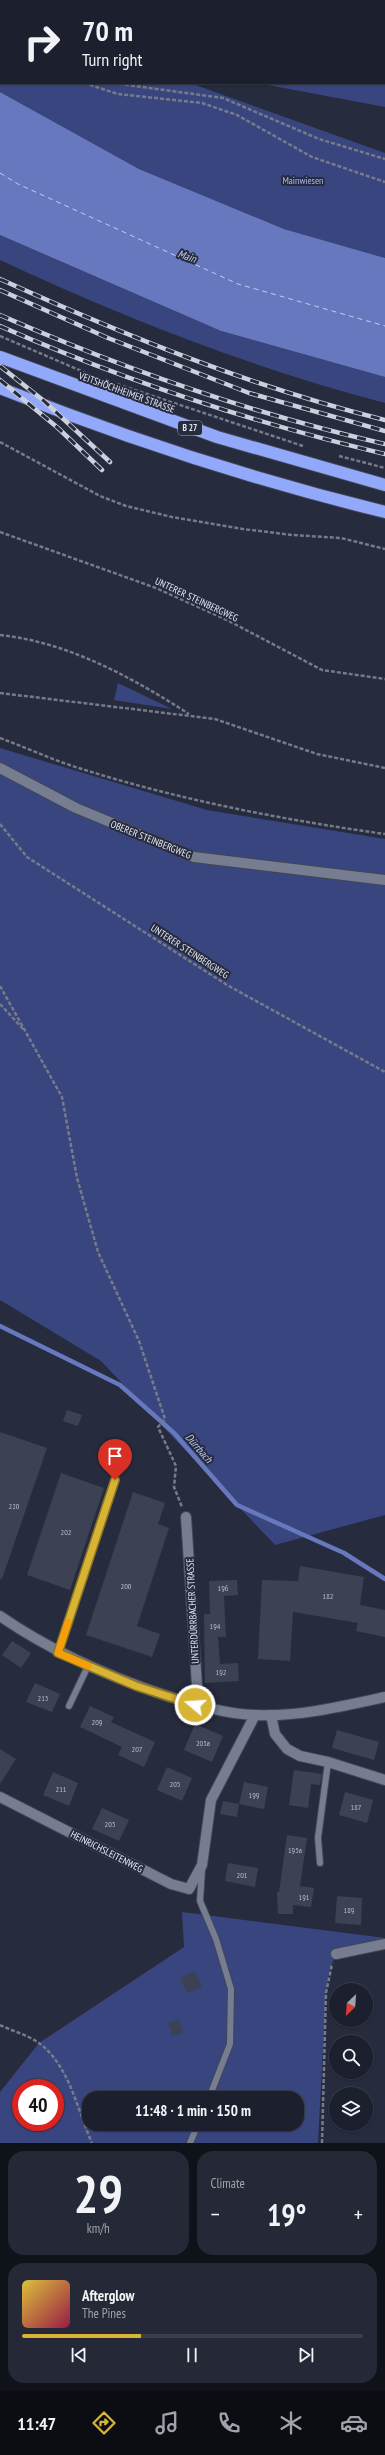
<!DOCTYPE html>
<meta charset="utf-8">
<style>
:root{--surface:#1c202e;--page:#252836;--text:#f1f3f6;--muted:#a0a3aa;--line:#3a3e4a;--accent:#d8b434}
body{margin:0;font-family:"PT Sans Narrow",sans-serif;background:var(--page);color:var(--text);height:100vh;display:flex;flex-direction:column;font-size:15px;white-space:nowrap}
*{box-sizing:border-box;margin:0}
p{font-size:13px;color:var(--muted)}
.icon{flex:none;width:22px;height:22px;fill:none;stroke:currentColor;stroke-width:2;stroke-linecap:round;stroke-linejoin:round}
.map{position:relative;height:2143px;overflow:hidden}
.sheet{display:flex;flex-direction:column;gap:8px;padding:8px;background:#0f1219;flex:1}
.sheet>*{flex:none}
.guide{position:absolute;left:0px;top:0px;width:385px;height:84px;box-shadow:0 1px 3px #0004,0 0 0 1px var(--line);background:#1c202e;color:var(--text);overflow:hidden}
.needle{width:26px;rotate:205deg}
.controls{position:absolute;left:329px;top:1983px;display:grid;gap:8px}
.controls a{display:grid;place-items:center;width:44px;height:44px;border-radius:50%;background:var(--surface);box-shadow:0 1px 3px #0004,0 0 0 1px var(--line);font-size:20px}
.speed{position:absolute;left:12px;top:2079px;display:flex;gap:8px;font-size:20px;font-weight:700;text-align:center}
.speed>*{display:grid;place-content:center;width:52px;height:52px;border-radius:50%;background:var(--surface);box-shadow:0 1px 3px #0004,0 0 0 1px var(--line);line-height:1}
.speed .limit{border:6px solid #d22;background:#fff;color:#111}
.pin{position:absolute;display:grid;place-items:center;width:34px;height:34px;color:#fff;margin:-41px -17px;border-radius:50% 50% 50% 0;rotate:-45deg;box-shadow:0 0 4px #0007}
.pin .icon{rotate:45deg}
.me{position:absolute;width:44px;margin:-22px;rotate:288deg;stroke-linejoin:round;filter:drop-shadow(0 0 3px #0008)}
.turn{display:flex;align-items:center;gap:14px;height:84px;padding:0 16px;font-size:18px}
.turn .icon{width:52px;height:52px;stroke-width:2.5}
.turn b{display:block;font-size:28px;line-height:34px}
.big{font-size:30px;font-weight:700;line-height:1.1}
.sheet .tile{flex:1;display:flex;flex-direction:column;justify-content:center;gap:6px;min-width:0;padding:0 14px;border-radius:16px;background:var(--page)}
.sheet .dial{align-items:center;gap:0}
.dial b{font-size:52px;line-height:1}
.song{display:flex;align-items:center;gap:12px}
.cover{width:48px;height:48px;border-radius:6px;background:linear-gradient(135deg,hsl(50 70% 55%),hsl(340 70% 35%))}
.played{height:4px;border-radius:2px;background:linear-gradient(90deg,var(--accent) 35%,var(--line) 35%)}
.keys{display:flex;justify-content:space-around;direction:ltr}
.heat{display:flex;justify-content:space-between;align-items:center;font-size:22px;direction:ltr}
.sheet .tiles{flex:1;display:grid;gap:8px;grid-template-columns:1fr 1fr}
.tile:last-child{grid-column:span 2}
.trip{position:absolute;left:82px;top:2091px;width:222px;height:40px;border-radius:16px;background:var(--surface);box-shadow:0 1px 3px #0004,0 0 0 1px var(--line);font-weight:700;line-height:40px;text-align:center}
.tab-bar{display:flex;height:64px;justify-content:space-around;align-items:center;background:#0b0d12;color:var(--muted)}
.tab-bar .icon{width:28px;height:28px}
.tab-bar .selected{color:var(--accent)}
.tab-bar b{font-size:18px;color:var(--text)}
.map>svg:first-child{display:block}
.green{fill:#39457e;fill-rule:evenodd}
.water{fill:#6778be}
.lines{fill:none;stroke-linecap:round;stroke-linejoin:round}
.stream{stroke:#6778be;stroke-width:4.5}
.ferry{stroke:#c1cdf3;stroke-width:1;stroke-dasharray:5 4;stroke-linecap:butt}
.building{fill:#3c4254}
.lane-casing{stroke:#424655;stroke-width:8}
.street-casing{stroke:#424655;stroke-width:12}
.secondary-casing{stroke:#424655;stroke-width:12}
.highway-casing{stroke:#424655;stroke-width:14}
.path{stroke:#767b8a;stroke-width:2.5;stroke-dasharray:4 2;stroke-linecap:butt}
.lane{stroke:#767d91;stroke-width:6}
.street{stroke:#767d91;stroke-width:10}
.secondary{stroke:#767d91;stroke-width:10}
.highway{stroke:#92a8fa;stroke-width:12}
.rail-casing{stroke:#ccd0dc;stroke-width:4.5}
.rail{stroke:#262b3d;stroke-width:3;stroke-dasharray:9;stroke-linecap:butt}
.route-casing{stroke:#8c7522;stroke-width:10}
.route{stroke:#d8b434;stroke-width:7}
.slow{stroke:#f59e0b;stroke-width:7}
.labels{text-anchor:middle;stroke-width:4;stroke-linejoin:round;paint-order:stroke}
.number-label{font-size:8px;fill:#b9beca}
.shield{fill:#262b3d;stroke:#aaafbc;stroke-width:1}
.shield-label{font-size:9px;font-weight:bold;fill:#e3e7f2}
.park-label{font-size:10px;fill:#acbcf6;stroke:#262b3d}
.street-label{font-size:10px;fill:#e3e7f2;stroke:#262b3d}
.water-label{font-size:11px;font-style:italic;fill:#c1cdf3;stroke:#262b3d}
</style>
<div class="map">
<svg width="385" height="2143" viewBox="0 0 385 2143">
<rect width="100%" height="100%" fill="#262b3d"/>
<g class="green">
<path d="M 0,0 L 190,0 L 1,1 L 1,16 Z"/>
<path d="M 208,0 L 385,0 L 385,107 L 257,83 L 384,83 L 384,1 Z"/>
<path d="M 0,22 L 1,83 L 190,83 L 385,153 L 385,258 L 284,229 L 139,169 L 0,92 Z"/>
<path d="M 0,235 L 221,331 L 385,377 L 385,403 C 252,368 124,318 0,260 Z"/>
<path d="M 118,683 L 172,709 L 114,700 Z"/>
<path d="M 0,748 L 207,810 L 385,839 L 385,1515 L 275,1545 L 101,1361 L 0,1300 Z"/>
<path d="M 182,1912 L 385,1938 L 385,1944 L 336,1954 L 329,1972 L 326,1993 L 318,2143 L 0,2143 L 0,2092 L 39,2043 L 184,1947 ZM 21,2088 L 55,2088 L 55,2122 L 21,2122 ZM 89,2098 L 297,2098 L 297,2124 L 89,2124 Z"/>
</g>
<path class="water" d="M 0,92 L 139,169 L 284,229 L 385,258 L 385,377 L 221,331 L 0,235 Z"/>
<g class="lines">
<path class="stream" d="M 0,1326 L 120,1385 L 174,1433 L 237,1505 L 344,1553 L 385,1579"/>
<path class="ferry" d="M 0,173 L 18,184 L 238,284 L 385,326"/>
</g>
<g class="building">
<path d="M 67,1410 L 82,1415 L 78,1426 L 63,1421 Z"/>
<path d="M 0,1432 L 47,1448 L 2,1579 L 0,1579 Z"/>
<path d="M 61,1473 L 104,1488 L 70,1590 L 27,1575 Z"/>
<path d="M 133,1492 L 165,1503 L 158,1524 L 169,1528 L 137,1626 L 160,1634 L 152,1657 L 86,1635 Z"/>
<path d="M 300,1566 L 364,1577 L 360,1605 L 385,1610 L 385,1637 L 356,1631 L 358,1623 L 293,1612 L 290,1661 L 258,1659 L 262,1580 L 298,1581 Z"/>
<path d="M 237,1580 L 238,1595 L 224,1596 L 226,1637 L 218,1637 L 220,1664 L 238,1663 L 239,1681 L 205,1683 L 204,1614 L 210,1614 L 209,1581 Z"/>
<path d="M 12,1641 L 31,1653 L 21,1668 L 2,1655 Z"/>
<path d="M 35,1683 L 60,1694 L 52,1712 L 26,1702 Z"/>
<path d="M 90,1706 L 114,1717 L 111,1722 L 155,1742 L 144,1767 L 118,1755 L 122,1747 L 80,1727 Z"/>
<path d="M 195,1724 L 223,1736 L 212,1762 L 184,1750 Z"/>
<path d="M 337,1730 L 379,1742 L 374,1760 L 332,1748 Z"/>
<path d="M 0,1749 L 16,1759 L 0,1784 Z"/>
<path d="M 167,1767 L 192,1778 L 182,1801 L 157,1790 Z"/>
<path d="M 294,1770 L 322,1774 L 320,1785 L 311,1784 L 308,1808 L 289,1805 Z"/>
<path d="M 53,1772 L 78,1783 L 69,1806 L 43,1795 Z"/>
<path d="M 244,1782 L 268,1787 L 264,1809 L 239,1804 Z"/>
<path d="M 345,1792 L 373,1800 L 367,1823 L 339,1815 Z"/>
<path d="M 223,1801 L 239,1804 L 237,1817 L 220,1814 Z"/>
<path d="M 102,1808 L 129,1820 L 119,1841 L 92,1829 Z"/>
<path d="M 287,1835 L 307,1838 L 300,1886 L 314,1888 L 311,1907 L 293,1905 L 293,1914 L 278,1914 L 277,1892 L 279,1892 Z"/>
<path d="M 228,1863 L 258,1868 L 255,1887 L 225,1881 Z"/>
<path d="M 337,1896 L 362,1898 L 361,1925 L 335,1923 Z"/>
<path d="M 195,1971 L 202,1987 L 187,1993 L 180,1978 Z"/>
<path d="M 179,2019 L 183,2033 L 172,2036 L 168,2023 Z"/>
</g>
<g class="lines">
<g class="lane-casing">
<g id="lane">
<path d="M 58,1653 L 115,1480"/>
<path d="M 69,1706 L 88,1666"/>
<path d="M 320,1863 L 318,1838 L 328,1762"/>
<path d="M 202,1869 L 200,1901 L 216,1939 L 231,1989 L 230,2044 L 209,2098"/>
<path d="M 190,2143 L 198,2124"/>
</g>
</g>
<g class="street-casing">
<g id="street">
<path d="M 0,768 L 76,808 L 194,857 L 385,880"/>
<path d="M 186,1517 L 197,1686 L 195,1705"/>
<path d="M 271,1715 L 275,1734 L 287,1749 L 300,1756 L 328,1762 L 385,1780"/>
<path d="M 0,1797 L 171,1884 L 189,1889 L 202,1865 L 211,1800 L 255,1715"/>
<path d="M 336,1954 L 385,1944"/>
</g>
</g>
<g class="secondary-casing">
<path id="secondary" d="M 0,1616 C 52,1652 107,1676 167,1696 C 196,1705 225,1714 256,1715 C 298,1717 344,1706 385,1697"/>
</g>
<g class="highway-casing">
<g id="highway">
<path d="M 0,357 L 217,437 L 385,485"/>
<path d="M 0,388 C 125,438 254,480 385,512"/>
</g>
</g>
<g class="path">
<path d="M 0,32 L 1,32"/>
<path d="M 0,42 L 1,42"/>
<path d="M 84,83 L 118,94 L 202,103 L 237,115 L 312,157 L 385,182"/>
<path d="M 113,83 L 223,98 L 319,139 L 385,159"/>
<path d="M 0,336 L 93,376"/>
<path d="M 117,384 L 303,446"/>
<path d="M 0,442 L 100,496 L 126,506 L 172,517 L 243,529 L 292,535 L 341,538 L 385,549"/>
<path d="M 339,456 L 385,468"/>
<path d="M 0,532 L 156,588 L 227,620 L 322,670 L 385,679"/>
<path d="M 0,635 C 68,642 133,678 189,714"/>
<path d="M 0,693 L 215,719 L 317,754 L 385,768"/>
<path d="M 0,738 C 27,748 55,761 82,769 C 180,800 284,820 385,834"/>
<path d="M 0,824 L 27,857 L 227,985 L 385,1072"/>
<path d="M 0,986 L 62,1097 L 77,1178 L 98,1252 L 139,1341 L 165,1419 L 158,1427 L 176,1466 L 174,1487 L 182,1507"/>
<path d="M 0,1004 L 23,1029"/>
<path d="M 0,2025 C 12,2031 28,2035 39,2043 C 70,2066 77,2110 92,2143"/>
<path d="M 322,2143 L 326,1993 L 332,1964"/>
</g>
<use href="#lane" class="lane"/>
<use href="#street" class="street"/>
<use href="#secondary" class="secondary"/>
<use href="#highway" class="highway"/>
<g class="rail-casing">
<g id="rail">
<path d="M 0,279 C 124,335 252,387 385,420"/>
<path d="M 0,290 L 108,338 L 249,393 L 385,431"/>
<path d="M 0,315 C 124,369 253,414 385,444"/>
<path d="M 0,326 C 123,380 254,423 385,454"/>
<path d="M 0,366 L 44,401 L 110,462"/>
<path d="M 0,380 L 58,428 L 102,470"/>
</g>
</g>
<use href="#rail" class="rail"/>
</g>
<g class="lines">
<g class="route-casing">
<path id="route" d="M 115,1480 L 58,1653 L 136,1686 L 195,1705"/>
</g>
<use href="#route" class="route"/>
<path class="slow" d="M 68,1622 L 58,1653 L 88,1666"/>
</g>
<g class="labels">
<g class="number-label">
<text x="14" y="1509">220</text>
<text x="66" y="1535">202</text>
<text x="126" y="1589">200</text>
<text x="223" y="1591">196</text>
<text x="328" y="1599">182</text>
<text x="215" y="1629">194</text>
<text x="221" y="1675">192</text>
<text x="43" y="1701">213</text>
<text x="97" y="1725">209</text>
<text x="203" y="1746">205a</text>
<text x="137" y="1752">207</text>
<text x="175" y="1787">205</text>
<text x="61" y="1792">211</text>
<text x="254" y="1798">199</text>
<text x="356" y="1810">187</text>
<text x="110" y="1827">203</text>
<text x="295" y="1853">195a</text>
<text x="242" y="1878">201</text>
<text x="304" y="1900">191</text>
<text x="349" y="1913">189</text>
</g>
<rect class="shield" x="178" y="421" width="24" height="14" rx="3"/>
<g class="shield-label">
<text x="190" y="431">B 27</text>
</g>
<g class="park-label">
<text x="303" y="184">Mainwiesen</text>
</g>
<g class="street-label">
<text transform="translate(127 392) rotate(20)" y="4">VEITSHÖCHHEIMER STRASSE</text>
<text transform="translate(197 599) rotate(25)" y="4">UNTERER STEINBERGWEG</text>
<text transform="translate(151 839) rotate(22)" y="4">OBERER STEINBERGWEG</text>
<text transform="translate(190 951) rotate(33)" y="4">UNTERER STEINBERGWEG</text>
<text transform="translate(192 1611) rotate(-93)" y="4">UNTERDÜRRBACHER STRASSE</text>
<text transform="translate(107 1851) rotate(27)" y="4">HEINRICHSLEITENWEG</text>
</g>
<g class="water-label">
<text transform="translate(187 256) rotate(19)" y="4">Main</text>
<text transform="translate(199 1448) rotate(49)" y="4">Dürrbach</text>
</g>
</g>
</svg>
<div class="controls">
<a><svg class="needle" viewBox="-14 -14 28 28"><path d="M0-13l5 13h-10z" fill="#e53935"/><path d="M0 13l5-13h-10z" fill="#a0a3aa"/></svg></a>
<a><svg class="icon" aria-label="search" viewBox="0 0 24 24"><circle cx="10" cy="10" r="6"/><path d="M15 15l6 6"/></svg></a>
<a><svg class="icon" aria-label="layers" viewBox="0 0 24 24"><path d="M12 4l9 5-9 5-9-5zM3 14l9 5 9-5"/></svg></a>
</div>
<div class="speed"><div class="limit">40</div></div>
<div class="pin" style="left:115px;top:1480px;background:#d93025"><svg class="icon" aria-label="arrive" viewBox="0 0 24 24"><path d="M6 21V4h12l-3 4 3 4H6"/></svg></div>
<svg class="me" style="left:195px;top:1705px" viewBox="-20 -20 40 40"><circle r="17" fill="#d8b434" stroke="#fff" stroke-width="3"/><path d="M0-11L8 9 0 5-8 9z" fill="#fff"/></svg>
<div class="trip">11:48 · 1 min · 150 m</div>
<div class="guide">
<div class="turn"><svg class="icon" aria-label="right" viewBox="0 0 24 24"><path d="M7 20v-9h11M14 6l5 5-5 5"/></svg><div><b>70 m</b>Turn right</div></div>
</div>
</div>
<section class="sheet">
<div class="tiles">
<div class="tile dial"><b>29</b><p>km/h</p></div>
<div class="tile"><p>Climate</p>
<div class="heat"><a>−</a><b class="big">19°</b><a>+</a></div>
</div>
<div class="tile">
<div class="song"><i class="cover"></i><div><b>Afterglow</b><p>The Pines</p></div></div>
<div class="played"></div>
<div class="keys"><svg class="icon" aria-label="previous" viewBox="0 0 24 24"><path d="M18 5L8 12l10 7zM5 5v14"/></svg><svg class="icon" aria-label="pause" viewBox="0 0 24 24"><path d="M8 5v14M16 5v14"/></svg><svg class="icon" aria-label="next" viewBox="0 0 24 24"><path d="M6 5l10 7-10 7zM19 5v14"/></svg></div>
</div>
</div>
</section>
<nav class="tab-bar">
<b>11:47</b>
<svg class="icon selected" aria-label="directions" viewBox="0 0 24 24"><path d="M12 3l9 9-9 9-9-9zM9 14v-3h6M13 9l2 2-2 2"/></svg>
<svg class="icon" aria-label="music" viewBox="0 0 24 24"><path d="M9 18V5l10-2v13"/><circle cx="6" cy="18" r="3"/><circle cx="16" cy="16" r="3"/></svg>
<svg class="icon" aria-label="phone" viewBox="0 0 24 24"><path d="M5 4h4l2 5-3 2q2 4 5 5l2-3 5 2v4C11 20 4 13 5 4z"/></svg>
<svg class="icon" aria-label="climate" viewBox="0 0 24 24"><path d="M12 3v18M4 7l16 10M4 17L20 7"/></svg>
<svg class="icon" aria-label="car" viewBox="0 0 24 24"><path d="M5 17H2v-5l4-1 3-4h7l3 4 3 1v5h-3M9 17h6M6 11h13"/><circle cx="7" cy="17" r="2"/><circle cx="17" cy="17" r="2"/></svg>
</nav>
